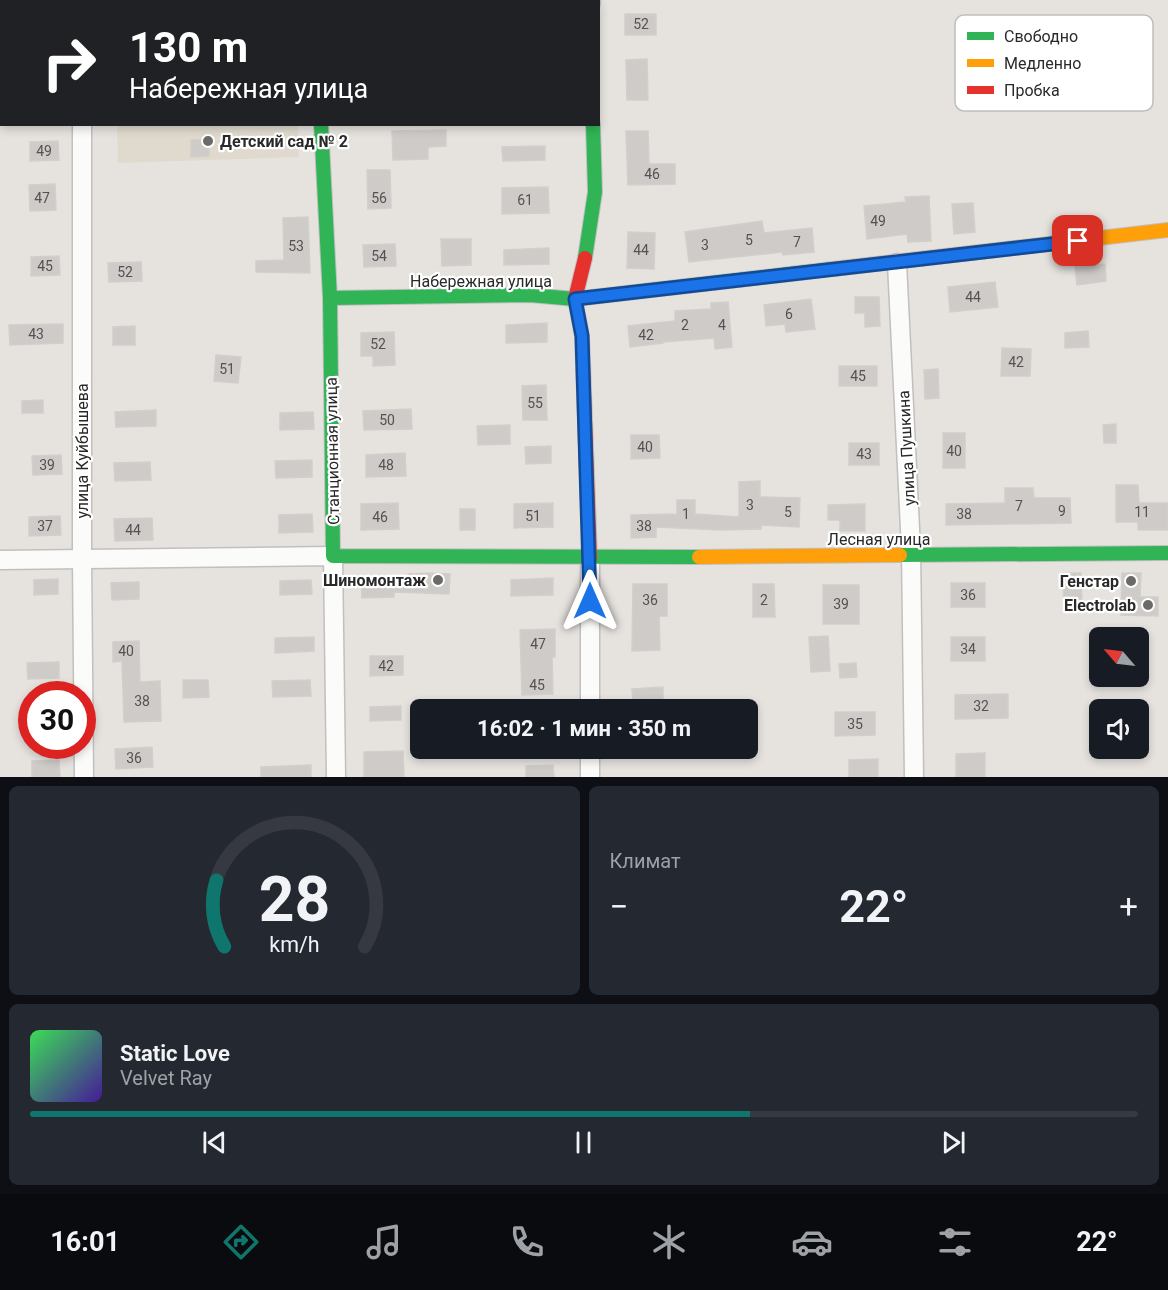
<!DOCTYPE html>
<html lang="ru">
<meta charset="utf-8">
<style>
:root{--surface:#171b24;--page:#242831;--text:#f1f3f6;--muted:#9ea1a6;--line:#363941;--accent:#0f766e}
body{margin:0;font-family:Roboto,sans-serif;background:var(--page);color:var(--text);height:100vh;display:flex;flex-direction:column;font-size:22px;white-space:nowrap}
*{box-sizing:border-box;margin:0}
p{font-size:20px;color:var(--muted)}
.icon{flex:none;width:33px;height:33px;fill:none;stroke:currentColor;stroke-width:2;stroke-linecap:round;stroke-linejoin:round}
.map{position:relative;height:777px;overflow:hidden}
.sheet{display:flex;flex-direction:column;gap:9px;padding:9px;background:#0d0f14;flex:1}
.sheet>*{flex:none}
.guide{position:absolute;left:0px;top:0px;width:600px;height:126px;box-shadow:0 3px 9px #0003;background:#202124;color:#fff;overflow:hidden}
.needle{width:39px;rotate:298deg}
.fabs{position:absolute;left:1089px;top:627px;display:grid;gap:12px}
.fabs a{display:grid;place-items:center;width:60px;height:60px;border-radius:9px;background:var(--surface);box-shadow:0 3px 9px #0003;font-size:30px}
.speed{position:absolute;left:18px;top:681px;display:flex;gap:12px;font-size:30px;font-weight:700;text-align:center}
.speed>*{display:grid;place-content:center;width:78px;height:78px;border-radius:50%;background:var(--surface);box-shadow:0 3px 9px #0003;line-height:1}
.speed .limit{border:9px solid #d22;background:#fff;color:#111}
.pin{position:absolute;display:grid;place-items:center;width:51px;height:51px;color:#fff;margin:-26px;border-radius:12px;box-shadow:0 3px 9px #0006}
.me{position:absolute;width:66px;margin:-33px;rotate:0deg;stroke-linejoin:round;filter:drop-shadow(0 0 4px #0008)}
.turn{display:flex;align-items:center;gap:21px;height:126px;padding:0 30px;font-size:27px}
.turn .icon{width:78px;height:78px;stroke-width:2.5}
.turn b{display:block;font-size:42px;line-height:51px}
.big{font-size:45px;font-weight:700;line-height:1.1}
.sheet .card{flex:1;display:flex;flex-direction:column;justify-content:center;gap:9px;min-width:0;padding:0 21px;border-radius:9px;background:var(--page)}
.sheet .dial{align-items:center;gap:0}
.dial svg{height:156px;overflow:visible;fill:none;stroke:var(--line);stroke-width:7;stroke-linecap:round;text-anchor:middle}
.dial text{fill:var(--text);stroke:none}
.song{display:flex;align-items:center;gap:18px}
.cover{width:72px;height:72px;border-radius:9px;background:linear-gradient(135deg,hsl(130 70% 55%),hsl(260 70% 35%))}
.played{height:6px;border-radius:3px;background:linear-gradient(90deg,var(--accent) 65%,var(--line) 65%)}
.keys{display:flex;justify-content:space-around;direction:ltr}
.heat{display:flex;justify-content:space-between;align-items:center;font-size:33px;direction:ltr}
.sheet .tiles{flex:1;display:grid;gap:9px;grid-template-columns:1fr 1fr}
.card:last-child{grid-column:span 2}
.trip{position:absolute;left:410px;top:699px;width:348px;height:60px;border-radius:9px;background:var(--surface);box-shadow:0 3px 9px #0003;font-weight:700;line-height:60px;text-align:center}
.dock{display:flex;height:96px;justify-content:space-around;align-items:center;background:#090b0e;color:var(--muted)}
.dock .icon{width:42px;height:42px}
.dock .current{color:var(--accent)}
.dock b{font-size:27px;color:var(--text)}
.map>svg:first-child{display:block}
.education{fill:#e0dace}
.building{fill:#cecbc8;stroke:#d1cfcb;stroke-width:1.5}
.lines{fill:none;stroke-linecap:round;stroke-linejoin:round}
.lane-casing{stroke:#c1bfc0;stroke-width:12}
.street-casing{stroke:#c1bfc0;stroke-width:21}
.fast-casing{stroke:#c1bfc0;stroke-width:16}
.slow-casing{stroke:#c1bfc0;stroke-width:16}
.jam-casing{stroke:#c1bfc0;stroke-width:16}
.lane{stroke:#fbfbfa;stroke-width:9}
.street{stroke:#fbfbfa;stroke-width:18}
.fast{stroke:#30b455;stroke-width:14}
.slow{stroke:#ff9f0a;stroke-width:14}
.jam{stroke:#e5322d;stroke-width:14}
.route-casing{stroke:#114b97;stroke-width:15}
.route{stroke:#1a73e8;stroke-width:10}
.poi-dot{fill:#6b6a69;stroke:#fff;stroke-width:2}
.labels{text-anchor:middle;stroke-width:4.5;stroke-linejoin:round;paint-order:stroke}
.number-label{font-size:14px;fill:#535252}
.poi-label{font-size:16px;font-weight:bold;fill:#292929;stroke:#fff;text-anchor:end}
.street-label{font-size:16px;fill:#292929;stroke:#fff}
.key{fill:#fff;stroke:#bfbfbf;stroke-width:1.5}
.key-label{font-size:16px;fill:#292929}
</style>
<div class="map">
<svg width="1168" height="777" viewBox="0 0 1168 777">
<rect width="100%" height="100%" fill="#e6e3df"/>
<path class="education" d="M 117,125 L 298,125 L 299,157 L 118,163 Z"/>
<g class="building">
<rect x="625" y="14" width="31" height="21"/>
<path d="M 647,59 L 648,100 L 627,100 L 626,60 Z"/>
<path d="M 446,130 L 446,146 L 428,147 L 428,159 L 393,160 L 392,131 Z"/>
<path d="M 626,131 L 648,131 L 649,164 L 675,164 L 675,184 L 628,185 Z"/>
<path d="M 209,139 L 209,156 L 191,157 L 191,140 Z"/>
<path d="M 58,141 L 59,160 L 30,161 L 30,142 Z"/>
<path d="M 545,146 L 545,160 L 503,161 L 502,147 Z"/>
<path d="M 367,170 L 390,170 L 391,208 L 368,209 Z"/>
<path d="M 55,184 L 56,210 L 30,211 L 29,185 Z"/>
<path d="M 548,187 L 549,213 L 502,214 L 502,188 Z"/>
<path d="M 929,196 L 931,241 L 908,242 L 907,234 L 867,239 L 864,206 L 906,202 L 905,197 Z"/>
<path d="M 973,203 L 975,232 L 954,234 L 952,204 Z"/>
<path d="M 308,217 L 310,273 L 256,272 L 256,261 L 284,260 L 283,218 Z"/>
<path d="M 762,221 L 764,233 L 812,228 L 814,252 L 783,255 L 782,252 L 689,262 L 685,232 Z"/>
<path d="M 628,232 L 655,233 L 654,269 L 627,268 Z"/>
<path d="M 441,239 L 471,239 L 471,265 L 442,266 Z"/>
<path d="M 395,244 L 396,266 L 364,267 L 363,245 Z"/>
<path d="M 549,248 L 549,264 L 504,265 L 504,250 Z"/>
<path d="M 59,256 L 60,275 L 31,276 L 31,257 Z"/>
<path d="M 141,262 L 142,281 L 109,282 L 108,263 Z"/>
<path d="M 1105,264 L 1106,281 L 1077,285 L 1075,267 Z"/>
<path d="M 995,282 L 998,307 L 950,312 L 948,287 Z"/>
<path d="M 855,297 L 879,297 L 880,326 L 865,327 L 865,313 L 855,313 Z"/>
<path d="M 811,299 L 815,329 L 786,332 L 785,324 L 766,326 L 764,305 Z"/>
<path d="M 728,302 L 732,347 L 715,349 L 714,338 L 663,342 L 663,343 L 630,347 L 628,326 L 675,321 L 675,311 L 711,309 L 711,303 Z"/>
<path d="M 547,323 L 547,342 L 506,343 L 506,325 Z"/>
<path d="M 63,324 L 63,343 L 10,345 L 9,325 Z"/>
<path d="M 135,326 L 135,345 L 113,345 L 113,327 Z"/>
<path d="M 1088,331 L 1089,347 L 1065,348 L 1065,333 Z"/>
<path d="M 394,332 L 395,365 L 373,366 L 373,356 L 361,356 L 361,333 Z"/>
<path d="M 1002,348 L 1031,349 L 1030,376 L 1001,376 Z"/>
<path d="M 216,355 L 241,357 L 238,383 L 214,381 Z"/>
<rect x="839" y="366" width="38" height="20"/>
<path d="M 938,369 L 939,398 L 925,399 L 924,370 Z"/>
<path d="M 546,385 L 547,420 L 523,420 L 522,386 Z"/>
<path d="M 43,400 L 43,413 L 22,413 L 22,401 Z"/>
<path d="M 411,409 L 412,429 L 364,430 L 363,411 Z"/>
<path d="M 156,410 L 156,426 L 116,427 L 115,412 Z"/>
<path d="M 313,412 L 314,429 L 280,430 L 280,413 Z"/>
<path d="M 1116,424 L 1116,443 L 1104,443 L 1103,425 Z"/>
<path d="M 510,425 L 510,444 L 478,445 L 477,426 Z"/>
<rect x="943" y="433" width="22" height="35"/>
<path d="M 631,435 L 659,435 L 660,458 L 631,459 Z"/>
<rect x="849" y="443" width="30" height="22"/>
<path d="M 551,446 L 551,463 L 526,464 L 525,447 Z"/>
<path d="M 405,453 L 406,476 L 366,477 L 366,455 Z"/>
<path d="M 61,455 L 62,474 L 33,475 L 32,456 Z"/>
<path d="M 312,460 L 312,477 L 276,478 L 275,461 Z"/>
<path d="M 150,462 L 151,480 L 115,481 L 114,463 Z"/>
<path d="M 760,481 L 760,497 L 800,498 L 799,527 L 761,525 L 761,529 L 721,530 L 656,527 L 656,537 L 631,538 L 631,515 L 677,514 L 677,500 L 695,500 L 695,514 L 739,517 L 739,482 Z"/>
<path d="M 1116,485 L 1138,485 L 1139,503 L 1168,503 L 1168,530 L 1138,530 L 1138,522 L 1116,522 Z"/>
<path d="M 1005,488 L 1033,488 L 1034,498 L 1070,498 L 1071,523 L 946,525 L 946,504 L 1005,503 Z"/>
<path d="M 398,503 L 399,529 L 361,530 L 361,504 Z"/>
<path d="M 553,503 L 553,527 L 514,528 L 514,504 Z"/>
<path d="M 865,504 L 865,531 L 840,531 L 840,520 L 828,520 L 828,505 Z"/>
<rect x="460" y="509" width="15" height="21"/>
<path d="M 312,514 L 313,532 L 279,533 L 279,515 Z"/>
<path d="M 60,516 L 61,535 L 29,536 L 29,517 Z"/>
<path d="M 152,518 L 153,540 L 115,541 L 114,519 Z"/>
<path d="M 427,573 L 450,574 L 449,594 L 394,592 L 394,597 L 362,598 L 361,579 L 408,577 L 408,574 Z"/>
<path d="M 1063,573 L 1081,573 L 1082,605 L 1064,605 Z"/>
<path d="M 1122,573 L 1141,573 L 1140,597 L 1158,597 L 1158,616 L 1121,615 Z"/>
<path d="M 553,578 L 553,595 L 511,596 L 511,580 Z"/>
<path d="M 58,579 L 58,594 L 34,595 L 34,580 Z"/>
<path d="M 311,580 L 312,594 L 280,595 L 280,581 Z"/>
<path d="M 139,582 L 139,599 L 112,600 L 111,583 Z"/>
<rect x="951" y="583" width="34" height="24"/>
<path d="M 633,584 L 667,584 L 667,616 L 659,616 L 660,650 L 632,651 Z"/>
<path d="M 753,584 L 774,584 L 775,617 L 753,617 Z"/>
<rect x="823" y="585" width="36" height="39"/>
<path d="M 555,629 L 555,657 L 552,657 L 553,694 L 522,695 L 520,630 Z"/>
<path d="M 828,636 L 830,671 L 811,672 L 809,637 Z"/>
<path d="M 314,637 L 314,651 L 275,653 L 275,638 Z"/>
<rect x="951" y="637" width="34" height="24"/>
<path d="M 139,641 L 140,682 L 160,681 L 161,721 L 124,722 L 122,661 L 113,662 L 113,642 Z"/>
<path d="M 370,656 L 403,656 L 403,675 L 370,676 Z"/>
<path d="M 59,662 L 59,678 L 28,679 L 27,663 Z"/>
<path d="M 856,663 L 857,677 L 840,678 L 839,664 Z"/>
<path d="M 183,680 L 208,680 L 209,697 L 183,698 Z"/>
<path d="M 310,680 L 311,696 L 273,697 L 272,681 Z"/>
<path d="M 663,687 L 663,701 L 633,702 L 632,689 Z"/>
<path d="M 1008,694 L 1008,718 L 955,719 L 955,695 Z"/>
<path d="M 401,706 L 401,720 L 370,721 L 370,707 Z"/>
<path d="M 835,712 L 875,712 L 875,735 L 835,736 Z"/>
<path d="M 152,747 L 153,767 L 116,769 L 115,749 Z"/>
<path d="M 403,751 L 404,777 L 364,777 L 364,752 Z"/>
<path d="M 985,753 L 985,777 L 956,777 L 956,754 Z"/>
<path d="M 878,759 L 878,777 L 849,777 L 849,760 Z"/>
<path d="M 59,760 L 60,777 L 32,777 L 32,761 Z"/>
<path d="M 311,765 L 311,777 L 261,777 L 261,767 Z"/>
<path d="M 553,765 L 554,777 L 526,777 L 526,766 Z"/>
</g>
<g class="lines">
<g class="lane-casing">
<path id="lane" d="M 323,2 L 323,0"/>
</g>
<g class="street-casing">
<g id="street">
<path d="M 82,0 L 82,2"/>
<path d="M 591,0 L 591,2"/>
<path d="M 82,124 L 82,559 L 84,777"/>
<path d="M 897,263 L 911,549 L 914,777"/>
<path d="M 590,558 L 590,710"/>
<path d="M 0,560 L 333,556 L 336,777"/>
<path d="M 590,748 L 590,777"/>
</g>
</g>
<g class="fast-casing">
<g id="fast">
<path d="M 306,0 L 307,2"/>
<path d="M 321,124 L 330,298 L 333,556 L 699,557"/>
<path d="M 585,258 L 595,192 L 593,124"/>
<path d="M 330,298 L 530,295 L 575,299 L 833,269"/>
<path d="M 900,555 L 1168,553"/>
</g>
</g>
<g class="slow-casing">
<g id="slow">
<path d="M 833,269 L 1168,230"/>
<path d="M 699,557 L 900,555"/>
</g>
</g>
<g class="jam-casing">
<path id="jam" d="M 585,258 L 575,299 L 582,336 L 590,558"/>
</g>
<use href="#lane" class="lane"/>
<use href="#street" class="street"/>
<use href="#fast" class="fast"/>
<use href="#slow" class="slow"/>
<use href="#jam" class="jam"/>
</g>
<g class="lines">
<g class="route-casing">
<path id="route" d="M 590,601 L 582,336 L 575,299 L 1078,241"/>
</g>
<use href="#route" class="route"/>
</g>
<g class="poi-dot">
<circle cx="208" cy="141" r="6"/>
<circle cx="438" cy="580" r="6"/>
<circle cx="1131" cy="581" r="6"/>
<circle cx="1148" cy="605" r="6"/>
</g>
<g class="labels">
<g class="number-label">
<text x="641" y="29">52</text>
<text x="44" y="156">49</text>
<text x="652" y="179">46</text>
<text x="42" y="203">47</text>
<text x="379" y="203">56</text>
<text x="525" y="205">61</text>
<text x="878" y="226">49</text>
<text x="749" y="245">5</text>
<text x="797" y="247">7</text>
<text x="705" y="250">3</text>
<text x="296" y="251">53</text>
<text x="641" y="255">44</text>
<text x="379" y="261">54</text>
<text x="45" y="271">45</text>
<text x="125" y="277">52</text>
<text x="973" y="302">44</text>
<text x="789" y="319">6</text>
<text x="685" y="330">2</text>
<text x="722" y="330">4</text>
<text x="36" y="339">43</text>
<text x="646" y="340">42</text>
<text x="378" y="349">52</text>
<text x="1016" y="367">42</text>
<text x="227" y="374">51</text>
<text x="858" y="381">45</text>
<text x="535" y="408">55</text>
<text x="387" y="425">50</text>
<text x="645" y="452">40</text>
<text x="954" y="456">40</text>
<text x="864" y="459">43</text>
<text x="47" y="470">39</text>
<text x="386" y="470">48</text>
<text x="750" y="510">3</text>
<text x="1019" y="511">7</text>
<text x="1062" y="516">9</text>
<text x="788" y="517">5</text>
<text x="1142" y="517">11</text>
<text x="686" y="519">1</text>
<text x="964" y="519">38</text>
<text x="533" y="521">51</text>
<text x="380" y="522">46</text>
<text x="45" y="531">37</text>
<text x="644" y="531">38</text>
<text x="133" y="535">44</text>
<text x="968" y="600">36</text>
<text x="650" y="605">36</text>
<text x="764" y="605">2</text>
<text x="841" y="609">39</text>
<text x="538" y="649">47</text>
<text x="968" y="654">34</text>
<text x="126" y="656">40</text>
<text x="386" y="671">42</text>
<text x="537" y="690">45</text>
<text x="142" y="706">38</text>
<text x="981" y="711">32</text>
<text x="855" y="729">35</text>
<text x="134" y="763">36</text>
</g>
<g class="poi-label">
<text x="220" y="147" text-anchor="start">Детский сад № 2</text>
<text x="426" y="586">Шиномонтаж</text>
<text x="1119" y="587">Генстар</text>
<text x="1136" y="611">Electrolab</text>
</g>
<g class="street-label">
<text x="481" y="287">Набережная улица</text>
<text transform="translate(906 448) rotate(-93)" y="6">улица Пушкина</text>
<text transform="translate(82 451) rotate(-90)" y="6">улица Куйбышева</text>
<text transform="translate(332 451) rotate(-91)" y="6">Станционная улица</text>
<text x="879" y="545">Лесная улица</text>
</g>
</g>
<rect x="955" y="15" width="198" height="96" rx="9" class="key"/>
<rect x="967" y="32" width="27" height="8" fill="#30b455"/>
<rect x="967" y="59" width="27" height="8" fill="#ff9f0a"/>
<rect x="967" y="86" width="27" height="8" fill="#e5322d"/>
<g class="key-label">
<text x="1004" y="42">Свободно</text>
<text x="1004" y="69">Медленно</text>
<text x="1004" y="96">Пробка</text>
</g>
</svg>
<div class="fabs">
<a><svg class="needle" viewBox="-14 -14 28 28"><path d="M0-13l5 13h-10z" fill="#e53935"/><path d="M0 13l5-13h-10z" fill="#9ea1a6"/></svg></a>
<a><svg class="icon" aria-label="sound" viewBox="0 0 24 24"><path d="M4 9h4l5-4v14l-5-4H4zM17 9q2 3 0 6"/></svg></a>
</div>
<div class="speed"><div class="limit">30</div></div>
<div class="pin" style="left:1078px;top:241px;background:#d93025"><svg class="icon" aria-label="arrive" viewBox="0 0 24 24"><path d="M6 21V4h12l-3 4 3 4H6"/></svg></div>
<svg class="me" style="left:590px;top:601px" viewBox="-20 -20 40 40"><path d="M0-17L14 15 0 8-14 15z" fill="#1a73e8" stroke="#fff" stroke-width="4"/></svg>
<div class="trip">16:02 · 1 мин · 350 m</div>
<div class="guide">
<div class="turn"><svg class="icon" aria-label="right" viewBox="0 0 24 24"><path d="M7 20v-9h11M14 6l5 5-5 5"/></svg><div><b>130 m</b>Набережная улица</div></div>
</div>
</div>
<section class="sheet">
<div class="tiles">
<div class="card dial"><svg viewBox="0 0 100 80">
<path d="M14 69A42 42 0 1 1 86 69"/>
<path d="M14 69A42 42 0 0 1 10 35" stroke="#0f766e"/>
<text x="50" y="56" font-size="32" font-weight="700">28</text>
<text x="50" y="72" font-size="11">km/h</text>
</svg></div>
<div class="card"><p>Климат</p>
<div class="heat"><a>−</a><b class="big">22°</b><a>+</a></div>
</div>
<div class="card">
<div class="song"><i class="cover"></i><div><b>Static Love</b><p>Velvet Ray</p></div></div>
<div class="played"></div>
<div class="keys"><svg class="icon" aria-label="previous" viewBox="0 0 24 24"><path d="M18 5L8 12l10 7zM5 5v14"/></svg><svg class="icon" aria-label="pause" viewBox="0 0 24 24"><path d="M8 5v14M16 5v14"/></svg><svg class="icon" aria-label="next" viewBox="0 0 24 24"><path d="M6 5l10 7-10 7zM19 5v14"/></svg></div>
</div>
</div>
</section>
<nav class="dock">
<b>16:01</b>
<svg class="icon current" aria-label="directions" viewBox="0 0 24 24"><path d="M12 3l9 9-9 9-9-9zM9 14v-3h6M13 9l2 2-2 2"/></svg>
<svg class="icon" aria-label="music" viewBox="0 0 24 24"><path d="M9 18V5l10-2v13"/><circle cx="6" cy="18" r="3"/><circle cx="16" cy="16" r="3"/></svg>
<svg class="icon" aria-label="phone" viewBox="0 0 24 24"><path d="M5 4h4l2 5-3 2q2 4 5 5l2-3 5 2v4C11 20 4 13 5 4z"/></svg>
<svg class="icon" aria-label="climate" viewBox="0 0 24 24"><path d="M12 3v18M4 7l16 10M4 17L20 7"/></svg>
<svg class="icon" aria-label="car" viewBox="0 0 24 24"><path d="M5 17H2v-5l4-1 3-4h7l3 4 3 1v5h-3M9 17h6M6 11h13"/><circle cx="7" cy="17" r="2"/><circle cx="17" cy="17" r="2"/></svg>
<svg class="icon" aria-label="filters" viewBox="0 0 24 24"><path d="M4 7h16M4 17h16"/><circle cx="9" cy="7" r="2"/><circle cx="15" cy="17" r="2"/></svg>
<b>22°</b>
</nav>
